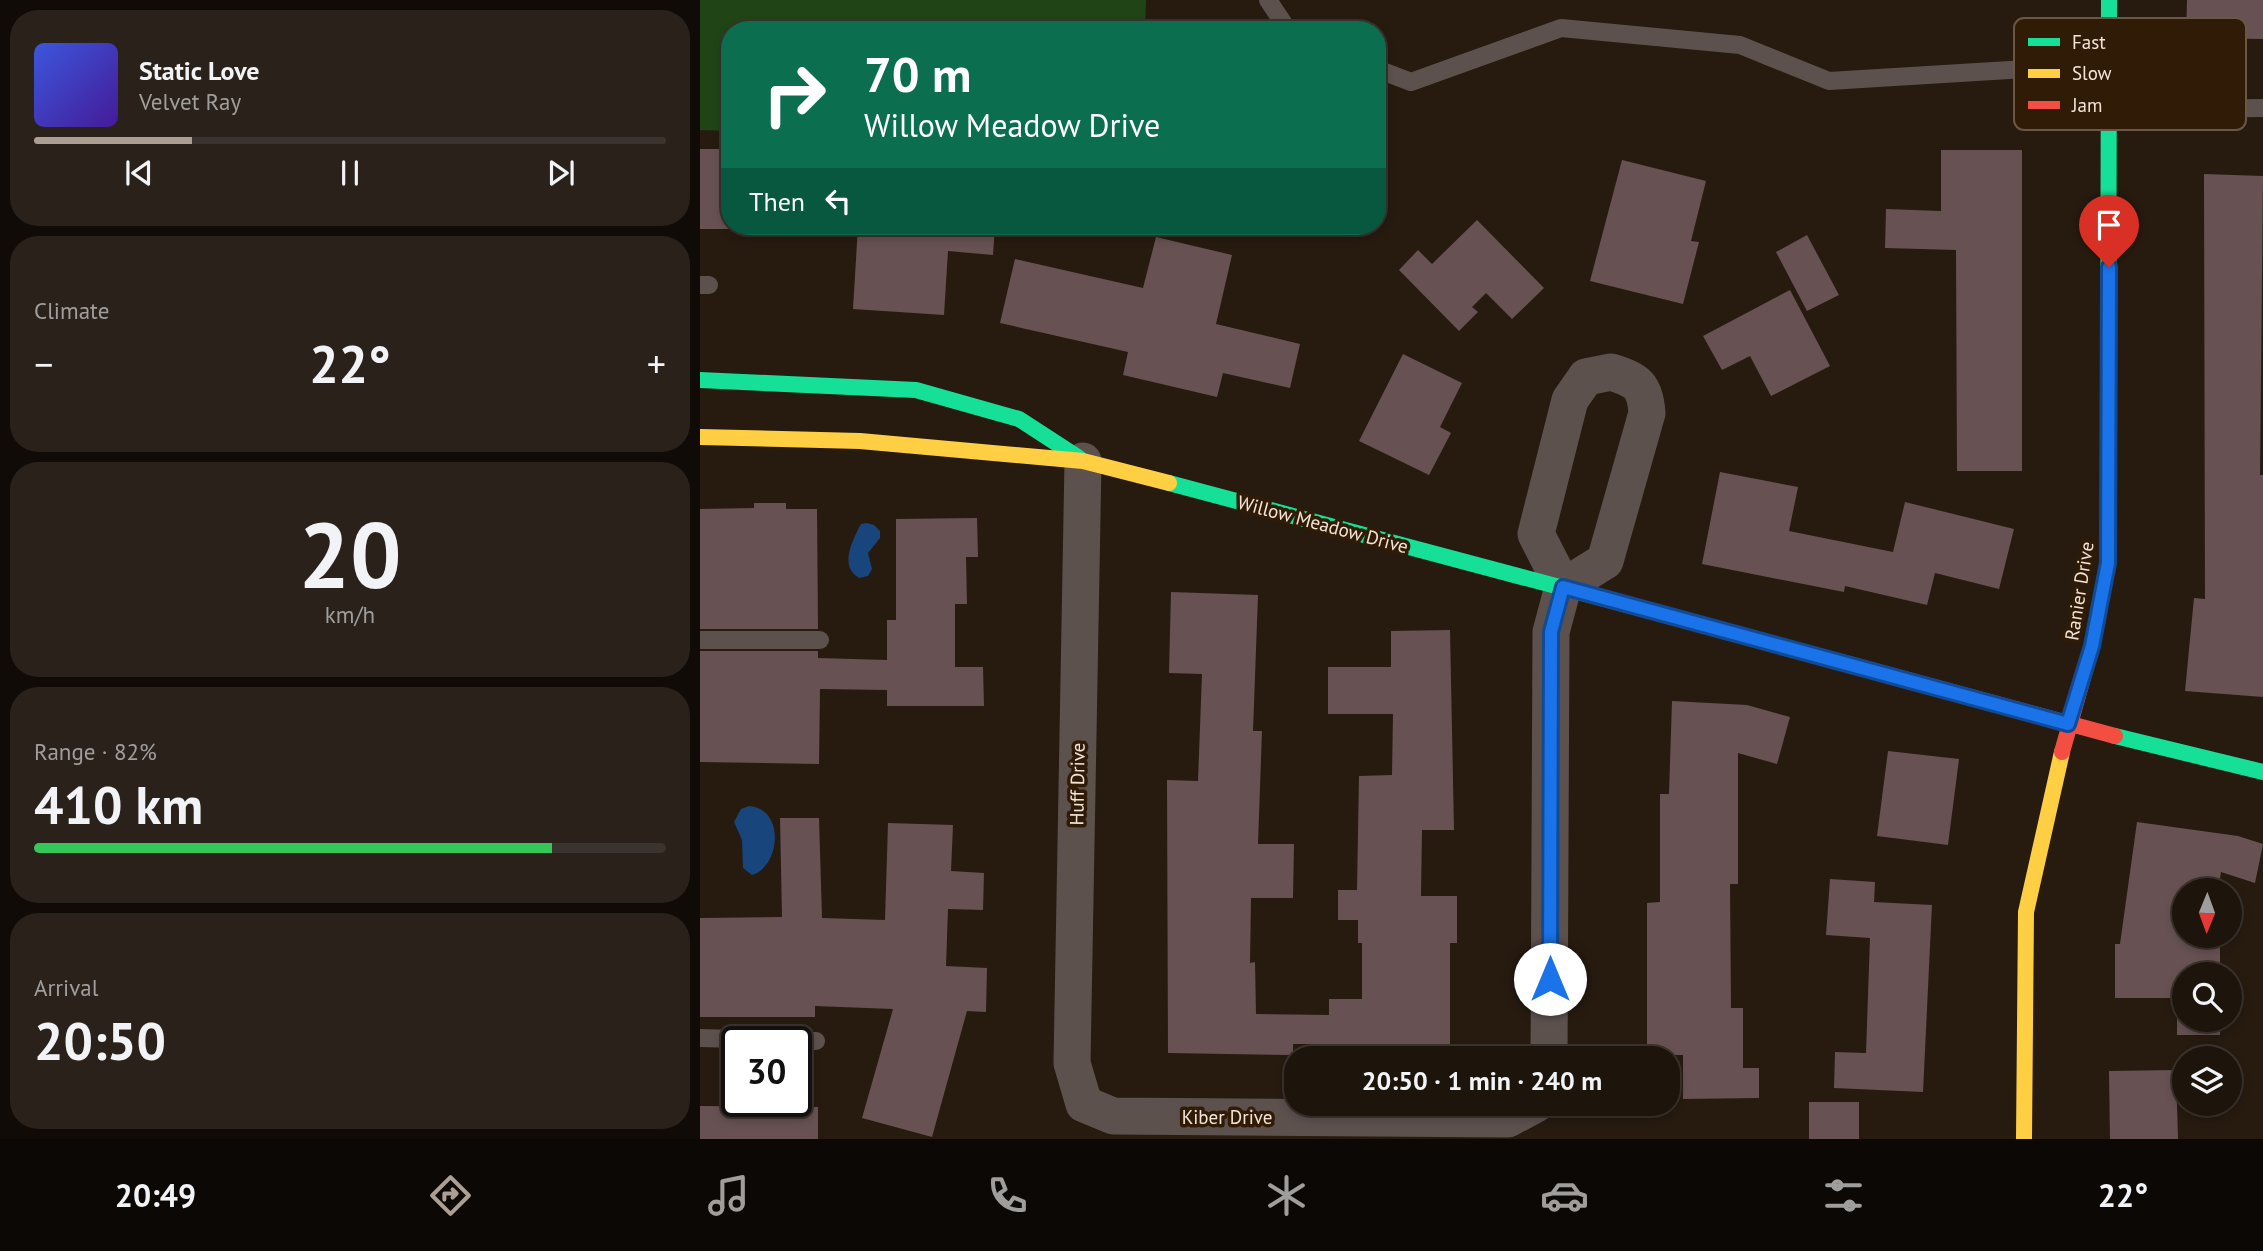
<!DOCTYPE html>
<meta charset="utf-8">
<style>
:root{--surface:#1d140c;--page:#2a211a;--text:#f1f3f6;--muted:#a09e9d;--line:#3b332d;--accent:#ac9e92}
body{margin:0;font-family:"PT Sans",sans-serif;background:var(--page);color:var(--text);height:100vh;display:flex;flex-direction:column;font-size:26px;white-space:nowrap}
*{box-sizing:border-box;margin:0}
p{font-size:23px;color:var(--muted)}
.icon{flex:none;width:38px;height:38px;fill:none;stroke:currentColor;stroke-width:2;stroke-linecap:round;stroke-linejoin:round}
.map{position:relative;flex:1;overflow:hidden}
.details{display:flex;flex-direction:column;gap:10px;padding:10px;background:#100b07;width:700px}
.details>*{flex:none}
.top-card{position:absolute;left:21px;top:21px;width:665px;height:214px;border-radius:28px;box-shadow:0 4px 10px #0003,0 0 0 2px var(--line);background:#0b6e4f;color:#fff;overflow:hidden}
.needle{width:46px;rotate:181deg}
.fabs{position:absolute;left:1472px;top:878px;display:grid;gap:14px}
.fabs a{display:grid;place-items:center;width:70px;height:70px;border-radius:50%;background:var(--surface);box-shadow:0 4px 10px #0003,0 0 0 2px var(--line);font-size:35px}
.speed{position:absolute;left:21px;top:1026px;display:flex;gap:14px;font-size:35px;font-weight:700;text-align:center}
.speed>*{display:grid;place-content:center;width:91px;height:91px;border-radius:50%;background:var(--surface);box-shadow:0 4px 10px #0003,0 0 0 2px var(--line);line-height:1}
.speed .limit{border:4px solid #111;border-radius:10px;background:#fff;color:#111}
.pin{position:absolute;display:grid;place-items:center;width:60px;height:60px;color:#fff;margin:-72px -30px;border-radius:50% 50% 50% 0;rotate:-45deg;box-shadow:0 0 7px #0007}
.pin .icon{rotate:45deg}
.me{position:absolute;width:77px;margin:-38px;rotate:0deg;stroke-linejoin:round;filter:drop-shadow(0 0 5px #0008)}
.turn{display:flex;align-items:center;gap:24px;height:147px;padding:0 28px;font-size:32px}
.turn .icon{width:91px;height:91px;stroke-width:2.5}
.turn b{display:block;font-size:49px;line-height:60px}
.then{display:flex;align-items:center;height:66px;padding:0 28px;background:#0003;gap:14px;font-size:26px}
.big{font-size:52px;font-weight:800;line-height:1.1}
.details .card{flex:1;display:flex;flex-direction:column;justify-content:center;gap:10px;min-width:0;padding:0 24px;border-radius:28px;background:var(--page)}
.details .dial{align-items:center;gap:0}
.dial b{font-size:91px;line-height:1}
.song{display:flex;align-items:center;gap:21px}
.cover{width:84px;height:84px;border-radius:10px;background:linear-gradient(135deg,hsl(230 70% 55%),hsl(260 70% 35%))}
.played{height:7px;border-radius:4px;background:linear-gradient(90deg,var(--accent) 25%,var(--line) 25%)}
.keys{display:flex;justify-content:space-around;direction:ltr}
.heat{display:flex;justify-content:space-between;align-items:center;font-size:38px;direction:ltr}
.charge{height:10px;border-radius:5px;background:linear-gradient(90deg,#34c759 82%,var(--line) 0)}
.trip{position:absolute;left:584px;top:1046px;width:396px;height:70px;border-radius:28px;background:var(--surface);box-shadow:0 4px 10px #0003,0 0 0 2px var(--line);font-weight:800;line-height:70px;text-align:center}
.menu{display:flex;height:112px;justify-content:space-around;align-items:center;background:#0c0805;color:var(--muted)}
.menu .icon{width:49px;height:49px}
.menu .active{color:var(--accent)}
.menu b{font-size:32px;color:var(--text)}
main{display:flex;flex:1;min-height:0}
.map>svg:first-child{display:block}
.green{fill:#214417}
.water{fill:#18457c}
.building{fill:#675153}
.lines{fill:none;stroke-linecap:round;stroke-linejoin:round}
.lane{stroke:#5d514e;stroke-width:18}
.street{stroke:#5d514e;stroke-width:37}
.fast{stroke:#16e098;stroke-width:16}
.slow{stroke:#ffcf43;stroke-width:16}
.jam{stroke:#f24e42;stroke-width:16}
.route-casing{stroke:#114b97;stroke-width:18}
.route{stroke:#1a73e8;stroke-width:12}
.labels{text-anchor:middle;stroke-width:7;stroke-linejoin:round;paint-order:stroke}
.street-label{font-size:19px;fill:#f3e4d8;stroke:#301b07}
.key{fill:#301b07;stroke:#6a5746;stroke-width:2}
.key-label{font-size:19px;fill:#f3e4d8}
</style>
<main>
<section class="details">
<div class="card">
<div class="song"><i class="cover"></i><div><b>Static Love</b><p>Velvet Ray</p></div></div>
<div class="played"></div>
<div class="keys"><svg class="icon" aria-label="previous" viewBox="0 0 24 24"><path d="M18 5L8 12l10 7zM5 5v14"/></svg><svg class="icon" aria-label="pause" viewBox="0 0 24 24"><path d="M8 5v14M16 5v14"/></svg><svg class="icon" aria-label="next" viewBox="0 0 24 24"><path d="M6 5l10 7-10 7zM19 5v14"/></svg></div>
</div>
<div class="card"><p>Climate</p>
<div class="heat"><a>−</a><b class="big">22°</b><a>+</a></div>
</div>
<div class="card dial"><b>20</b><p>km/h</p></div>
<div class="card"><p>Range · 82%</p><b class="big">410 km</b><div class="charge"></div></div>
<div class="card"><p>Arrival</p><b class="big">20:50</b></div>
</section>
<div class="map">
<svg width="1563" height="1139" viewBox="0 0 1563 1139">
<rect width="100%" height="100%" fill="#271b10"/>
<path class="green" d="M 0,0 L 446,0 L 445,30 L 30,30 L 30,131 L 0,130 Z"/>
<g class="water">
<path d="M 167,523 L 174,525 L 180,531 L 180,538 L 168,553 L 172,569 L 168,576 L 159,578 C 139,566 152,541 161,524 Z"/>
<path d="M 49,806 C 86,809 80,867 52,875 L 43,868 L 42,840 L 34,822 L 41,809 Z"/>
</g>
<g class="building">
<path d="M 1487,0 L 1563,0 L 1563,39 L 1486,38 Z"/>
<rect x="0" y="149" width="30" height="80"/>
<path d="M 1241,150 L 1322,150 L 1322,471 L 1257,471 L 1256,250 L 1185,248 L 1186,209 L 1241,211 Z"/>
<path d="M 922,160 L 1006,181 L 991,241 L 999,242 L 983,304 L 890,281 Z"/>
<path d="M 1504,174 L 1563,176 L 1560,475 L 1563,475 L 1563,697 L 1485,691 L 1494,598 L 1505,599 Z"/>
<path d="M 777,220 L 844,288 L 812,319 L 786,293 L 772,307 L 778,312 L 759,331 L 699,270 L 718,250 L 732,264 Z"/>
<path d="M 158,226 L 295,226 L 293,255 L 248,251 L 244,315 L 153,309 Z"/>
<path d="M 1107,235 L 1139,295 L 1107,311 L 1076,252 Z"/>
<path d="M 456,237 L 532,255 L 516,324 L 600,344 L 590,388 L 523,373 L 517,397 L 423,375 L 428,352 L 300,323 L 315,259 L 443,288 Z"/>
<path d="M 1090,290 L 1130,366 L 1071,396 L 1050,356 L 1022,370 L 1003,336 Z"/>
<path d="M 703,354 L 762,383 L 740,427 L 751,433 L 729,475 L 659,441 Z"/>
<path d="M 1020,472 L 1098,487 L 1089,531 L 1193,552 L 1205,502 L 1314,529 L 1299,589 L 1235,573 L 1227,605 L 1145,586 L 1144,592 L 1002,564 Z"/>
<path d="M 54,503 L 86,503 L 86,509 L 117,509 L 118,629 L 0,629 L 0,509 L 54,508 Z"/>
<path d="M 277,518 L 278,557 L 266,557 L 267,604 L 255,604 L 255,667 L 283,667 L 284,706 L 187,706 L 187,690 L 120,689 L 119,764 L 0,762 L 0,651 L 118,651 L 118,658 L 187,660 L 187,620 L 196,620 L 196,519 Z"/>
<path d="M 471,592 L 558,595 L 553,731 L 562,731 L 558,844 L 594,844 L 593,898 L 551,898 L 550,963 L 555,962 L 556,1014 L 629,1015 L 629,999 L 662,999 L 662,943 L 658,943 L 658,920 L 638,920 L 638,890 L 657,890 L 659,776 L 692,775 L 693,714 L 628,714 L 628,667 L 691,667 L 691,631 L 750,630 L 754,830 L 722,830 L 721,896 L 757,896 L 757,943 L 750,943 L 750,1055 L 691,1056 L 692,1044 L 593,1044 L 593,1055 L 468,1053 L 467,780 L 498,781 L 502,674 L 469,673 Z"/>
<path d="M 972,701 L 1047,705 L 1090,717 L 1077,764 L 1038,753 L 1038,884 L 1030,884 L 1031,1008 L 1043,1008 L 1043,1068 L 1059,1068 L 1059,1098 L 983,1099 L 983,1055 L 947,1055 L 947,903 L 960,902 L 960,794 L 969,794 Z"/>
<path d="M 1188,751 L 1259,759 L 1248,845 L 1177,836 Z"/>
<path d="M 80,818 L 119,818 L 122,918 L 185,920 L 188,823 L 253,825 L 251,871 L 284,873 L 283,910 L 248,909 L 246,966 L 287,968 L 286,1012 L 267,1011 L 232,1137 L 162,1118 L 193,1009 L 115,1006 L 115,1017 L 0,1017 L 0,918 L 82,917 Z"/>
<path d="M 1437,822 L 1538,836 L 1563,844 L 1555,883 L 1521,872 L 1518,891 L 1484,891 L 1484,936 L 1512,936 L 1511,944 L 1520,944 L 1520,975 L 1484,975 L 1484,1020 L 1520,1020 L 1520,1035 L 1477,1035 L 1477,998 L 1415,998 L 1415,944 L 1420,944 Z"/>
<path d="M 1130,879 L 1175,882 L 1174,902 L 1232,905 L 1223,1092 L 1134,1088 L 1135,1052 L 1166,1053 L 1170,938 L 1126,935 Z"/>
<path d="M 1476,1070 L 1478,1139 L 1410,1139 L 1409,1071 Z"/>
<rect x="1109" y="1102" width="50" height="37"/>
<path d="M 0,1106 L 118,1107 L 118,1139 L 0,1139 Z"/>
</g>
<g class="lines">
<g class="lane">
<path d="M 568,0 L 588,30"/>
<path d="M 677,69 L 711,82 L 861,28 L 1040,45 L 1129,81 L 1409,64"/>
<path d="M 1410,105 L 1471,109 L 1563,108"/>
<path d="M 0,285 L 9,285"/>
<path d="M 0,640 L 120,640"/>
<path d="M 0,1038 L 116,1041"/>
</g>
<g class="street">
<path d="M 911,372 C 937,380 945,385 947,413 L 905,561 L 863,587 L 836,534 L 870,400 L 886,377 Z"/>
<path d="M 383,461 L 372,1063 L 384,1104 L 413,1116 L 808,1119 L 836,1104"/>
<path d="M 849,1059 L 851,632 L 863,587"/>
</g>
<g class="fast">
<path d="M 0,380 L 216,390 L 319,419 L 379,458"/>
<path d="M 1408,426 L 1409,0"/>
<path d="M 469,483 L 1156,666"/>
<path d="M 1415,736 L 1563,772"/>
</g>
<g class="slow">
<path d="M 0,437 L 160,441 L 383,461 L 469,483"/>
<path d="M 1324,1139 L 1326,912 L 1362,752"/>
</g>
<g class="jam">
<path d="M 1156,666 L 1415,736"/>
<path d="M 1362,752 L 1392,646 L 1408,563 L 1408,426"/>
</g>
</g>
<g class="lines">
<g class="route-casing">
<path id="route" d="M 850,979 L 851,632 L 863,587 L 1368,724 L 1392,646 L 1408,563 L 1409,267"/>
</g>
<use href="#route" class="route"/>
</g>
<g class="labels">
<g class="street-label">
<text transform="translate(623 524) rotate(15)" y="7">Willow Meadow Drive</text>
<text transform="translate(1379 591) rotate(-81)" y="7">Ranier Drive</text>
<text transform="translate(377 784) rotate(-89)" y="7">Huff Drive</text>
<text x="527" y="1124">Kiber Drive</text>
</g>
</g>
<rect x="1314" y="18" width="232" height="112" rx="10" class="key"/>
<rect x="1328" y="38" width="32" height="8" fill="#16e098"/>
<rect x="1328" y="69" width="32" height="9" fill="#ffcf43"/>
<rect x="1328" y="101" width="32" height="8" fill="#f24e42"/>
<g class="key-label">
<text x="1372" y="49">Fast</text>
<text x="1372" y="80">Slow</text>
<text x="1372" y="112">Jam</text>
</g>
</svg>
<div class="fabs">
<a><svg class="needle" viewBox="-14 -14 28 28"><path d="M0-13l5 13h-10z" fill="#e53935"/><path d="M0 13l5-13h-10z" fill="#a09e9d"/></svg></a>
<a><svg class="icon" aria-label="search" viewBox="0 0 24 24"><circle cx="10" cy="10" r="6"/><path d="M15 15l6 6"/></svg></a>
<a><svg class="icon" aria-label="layers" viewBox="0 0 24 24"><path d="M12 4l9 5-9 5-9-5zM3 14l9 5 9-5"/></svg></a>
</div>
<div class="speed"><div class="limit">30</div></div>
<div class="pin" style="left:1409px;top:267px;background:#d93025"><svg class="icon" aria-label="arrive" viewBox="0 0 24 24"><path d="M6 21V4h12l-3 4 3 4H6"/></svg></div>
<svg class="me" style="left:850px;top:979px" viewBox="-20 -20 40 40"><circle r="19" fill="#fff"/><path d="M0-13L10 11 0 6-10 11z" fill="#1a73e8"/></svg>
<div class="trip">20:50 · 1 min · 240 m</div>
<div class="top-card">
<div class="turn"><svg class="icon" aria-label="right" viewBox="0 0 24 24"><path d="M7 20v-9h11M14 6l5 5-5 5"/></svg><div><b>70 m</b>Willow Meadow Drive</div></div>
<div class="then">Then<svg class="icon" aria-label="left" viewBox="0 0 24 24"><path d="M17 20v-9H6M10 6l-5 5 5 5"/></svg></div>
</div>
</div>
</main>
<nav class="menu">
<b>20:49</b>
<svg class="icon active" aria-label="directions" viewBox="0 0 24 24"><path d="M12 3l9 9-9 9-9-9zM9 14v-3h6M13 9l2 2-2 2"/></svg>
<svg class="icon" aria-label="music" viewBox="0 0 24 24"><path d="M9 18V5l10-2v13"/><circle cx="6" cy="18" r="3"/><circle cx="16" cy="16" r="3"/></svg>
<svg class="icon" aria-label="phone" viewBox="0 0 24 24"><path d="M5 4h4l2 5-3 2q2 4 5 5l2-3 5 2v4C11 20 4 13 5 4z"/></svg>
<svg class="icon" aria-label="climate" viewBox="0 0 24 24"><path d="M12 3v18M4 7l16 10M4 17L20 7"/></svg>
<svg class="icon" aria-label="car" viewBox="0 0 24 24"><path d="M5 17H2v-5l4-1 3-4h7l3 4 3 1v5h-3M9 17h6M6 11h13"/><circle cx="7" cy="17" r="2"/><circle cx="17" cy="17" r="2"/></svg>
<svg class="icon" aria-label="filters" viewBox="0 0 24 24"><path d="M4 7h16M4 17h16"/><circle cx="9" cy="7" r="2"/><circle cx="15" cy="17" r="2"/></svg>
<b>22°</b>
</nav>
